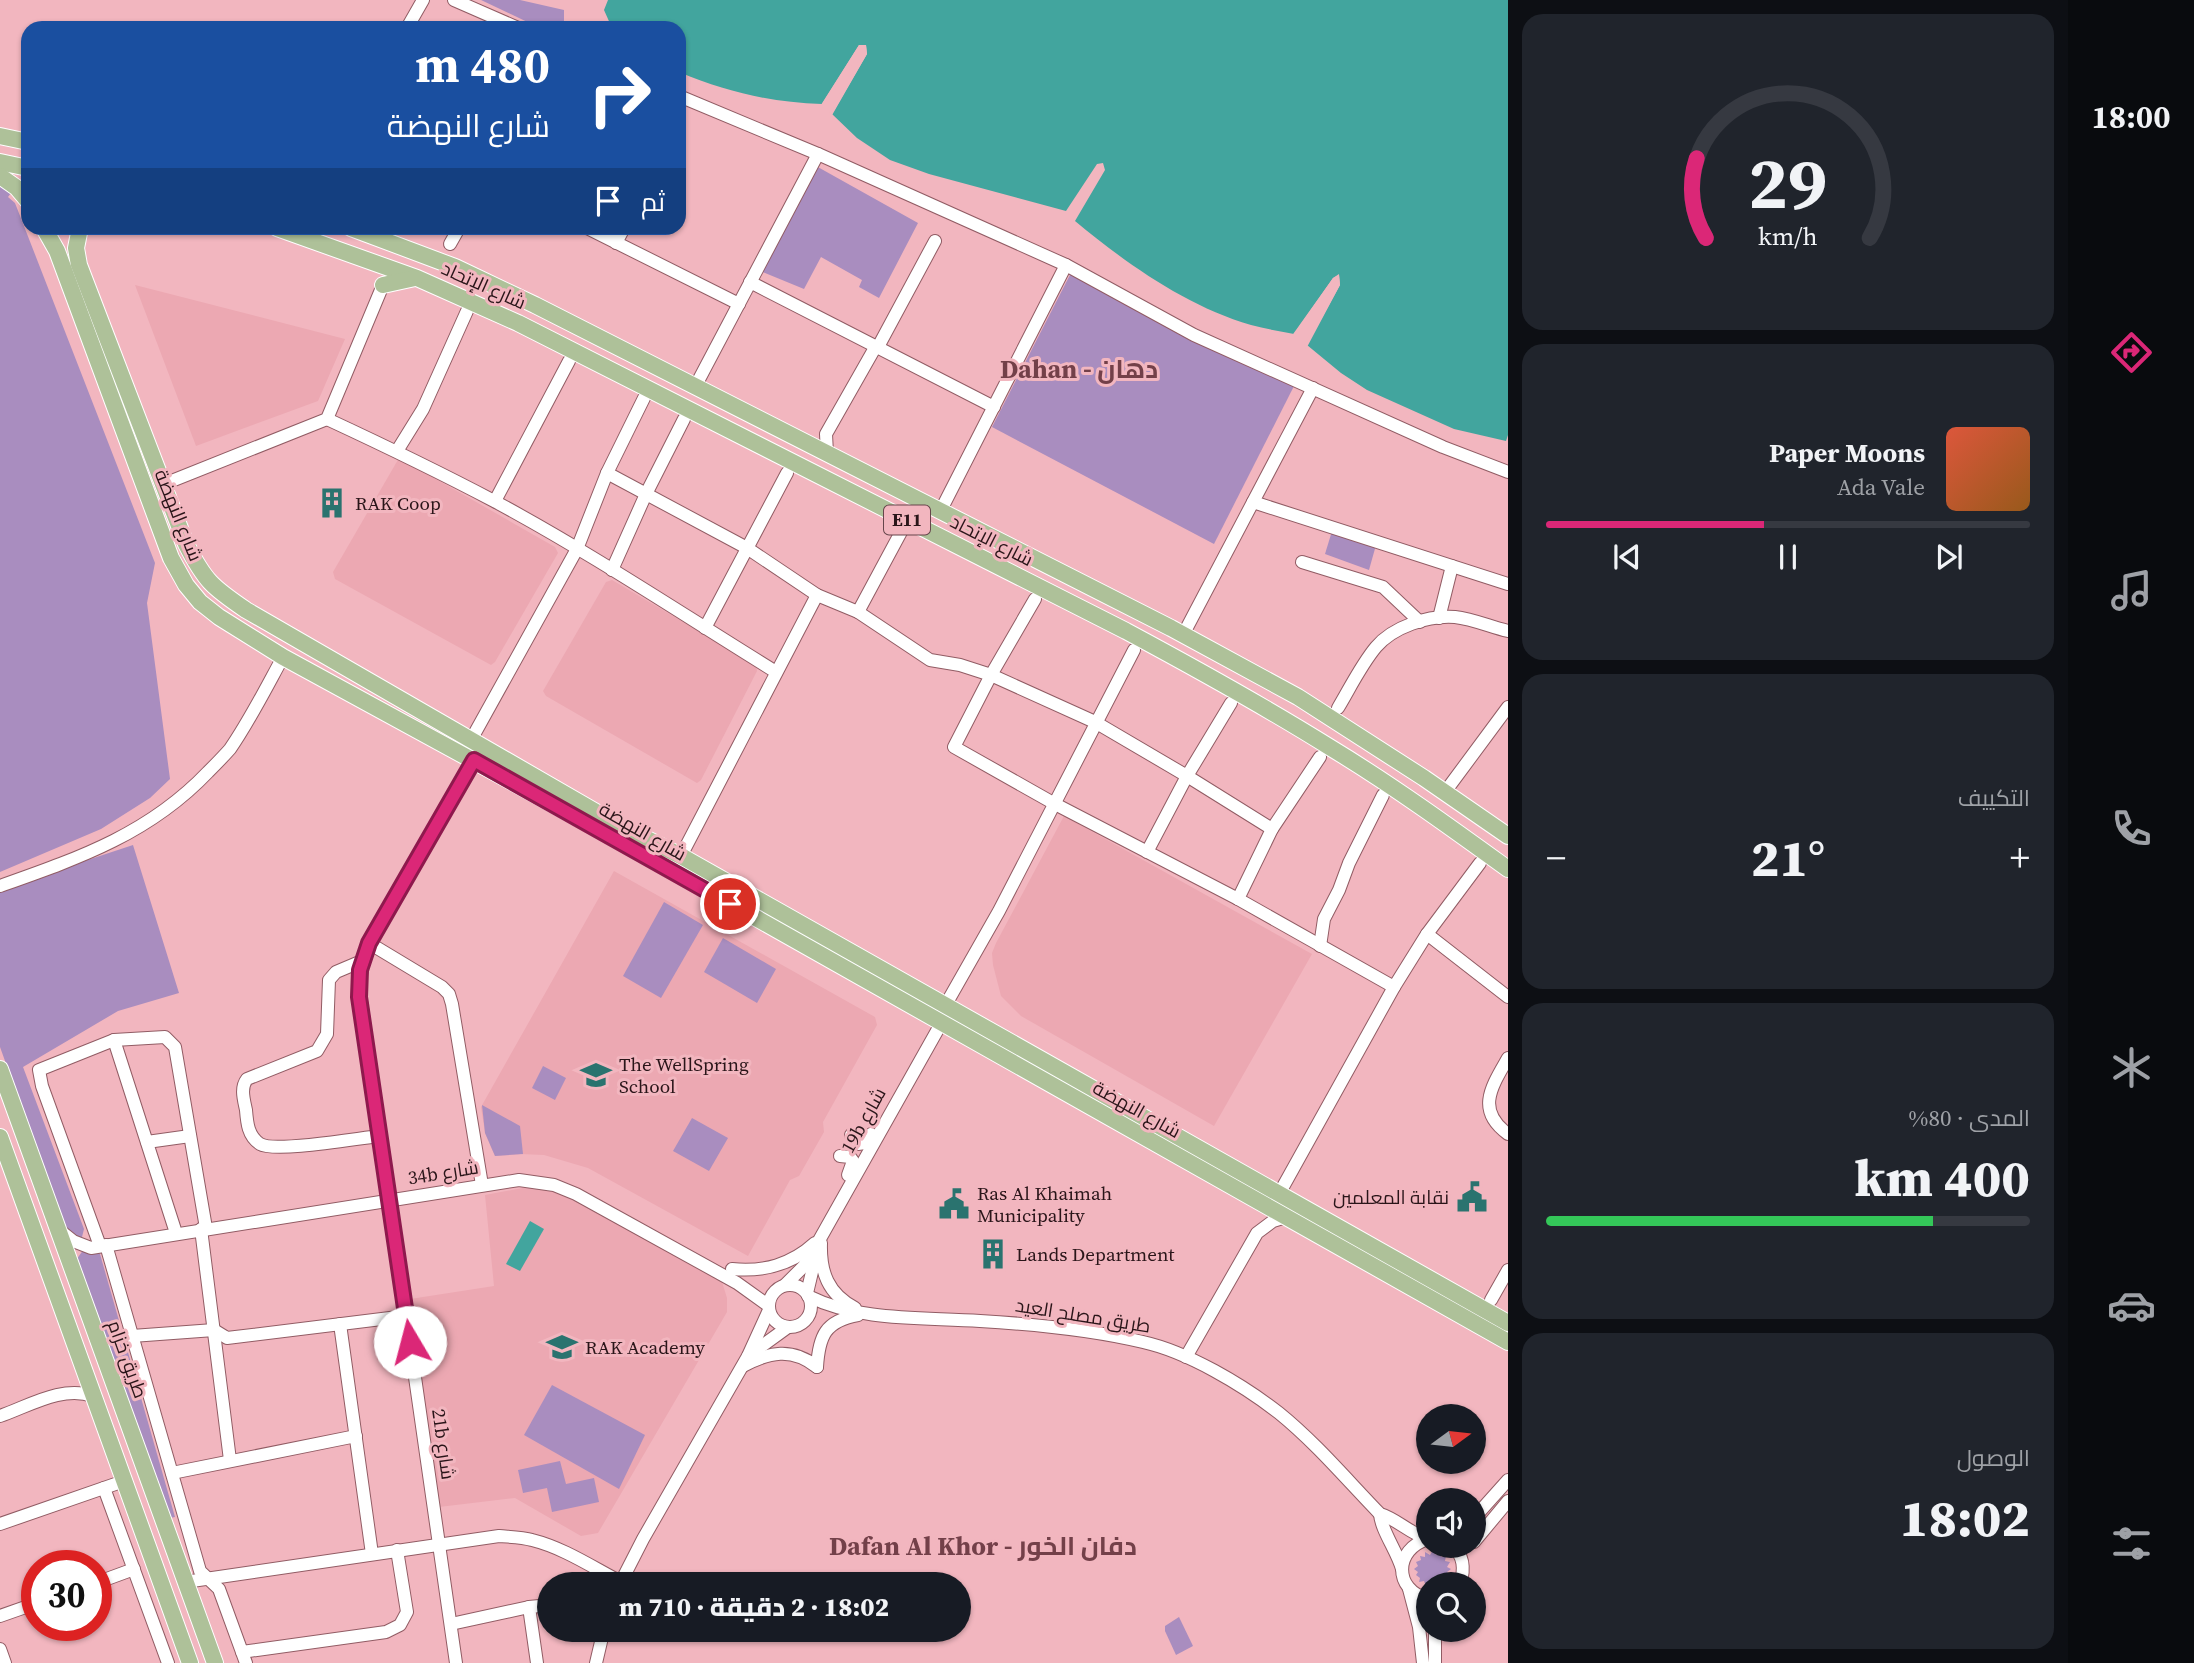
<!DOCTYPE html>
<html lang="ar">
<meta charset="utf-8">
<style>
:root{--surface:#171b24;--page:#20242c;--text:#f1f3f6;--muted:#9ea1a6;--line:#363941;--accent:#db2777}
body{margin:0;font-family:"Source Serif 4",Cairo,serif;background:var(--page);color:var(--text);direction:rtl;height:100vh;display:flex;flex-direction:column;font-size:26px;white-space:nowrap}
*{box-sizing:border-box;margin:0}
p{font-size:23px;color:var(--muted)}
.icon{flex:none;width:38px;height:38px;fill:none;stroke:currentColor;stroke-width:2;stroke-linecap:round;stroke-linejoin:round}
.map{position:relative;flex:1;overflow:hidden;direction:ltr}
.panel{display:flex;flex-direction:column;gap:14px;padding:14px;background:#0d0f14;width:560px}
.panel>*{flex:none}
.banner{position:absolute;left:21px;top:21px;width:665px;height:214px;border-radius:21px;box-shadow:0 2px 5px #0004;direction:rtl;background:#1a4fa0;color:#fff;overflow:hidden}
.needle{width:46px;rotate:75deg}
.buttons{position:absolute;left:1416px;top:1404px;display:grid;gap:14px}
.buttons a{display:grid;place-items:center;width:70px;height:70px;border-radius:50%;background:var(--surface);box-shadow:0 2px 5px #0004;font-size:35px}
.speed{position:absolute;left:21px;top:1550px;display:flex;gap:14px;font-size:35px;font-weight:700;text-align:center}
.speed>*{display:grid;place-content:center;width:91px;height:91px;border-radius:50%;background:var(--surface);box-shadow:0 2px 5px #0004;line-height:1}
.speed .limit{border:10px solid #d22;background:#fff;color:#111}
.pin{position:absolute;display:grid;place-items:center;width:60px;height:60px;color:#fff;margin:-30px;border:4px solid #fff;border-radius:50%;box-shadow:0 2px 7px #0007}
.me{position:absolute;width:77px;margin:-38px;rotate:352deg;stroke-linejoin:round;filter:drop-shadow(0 0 5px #0008)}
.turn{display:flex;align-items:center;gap:24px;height:147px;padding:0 21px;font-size:32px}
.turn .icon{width:91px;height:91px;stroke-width:2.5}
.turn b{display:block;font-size:49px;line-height:60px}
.then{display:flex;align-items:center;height:66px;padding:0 21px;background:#0003;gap:14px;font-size:26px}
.big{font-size:52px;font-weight:800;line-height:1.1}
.panel .widget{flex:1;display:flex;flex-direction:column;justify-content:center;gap:10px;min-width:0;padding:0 24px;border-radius:21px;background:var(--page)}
.panel .dial{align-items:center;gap:0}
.dial svg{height:182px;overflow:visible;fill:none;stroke:var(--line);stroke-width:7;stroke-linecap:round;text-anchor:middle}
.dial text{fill:var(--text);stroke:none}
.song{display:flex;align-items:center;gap:21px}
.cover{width:84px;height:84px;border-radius:10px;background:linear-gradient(135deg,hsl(10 70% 55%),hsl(30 70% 35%))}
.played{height:7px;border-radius:4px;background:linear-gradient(90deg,var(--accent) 45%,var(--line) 45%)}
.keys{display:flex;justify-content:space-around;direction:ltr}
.heat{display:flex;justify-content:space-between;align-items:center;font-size:38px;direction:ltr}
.charge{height:10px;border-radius:5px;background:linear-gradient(90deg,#34c759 80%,var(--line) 0)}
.trip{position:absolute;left:537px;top:1572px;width:434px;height:70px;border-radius:35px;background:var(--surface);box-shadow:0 2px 5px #0004;font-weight:800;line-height:70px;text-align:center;direction:rtl}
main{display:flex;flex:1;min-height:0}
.tab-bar{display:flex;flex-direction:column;width:126px;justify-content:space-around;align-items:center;background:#090b0e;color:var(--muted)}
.tab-bar .icon{width:49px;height:49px}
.tab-bar .selected{color:var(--accent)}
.tab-bar b{font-size:32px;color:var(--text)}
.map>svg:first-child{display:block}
.built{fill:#eca8b2}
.green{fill:#a98dbf}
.water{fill:#42a59e}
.pier{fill:#f2b6bf}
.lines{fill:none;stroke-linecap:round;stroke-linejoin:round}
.minor-casing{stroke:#915c64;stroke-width:14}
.major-casing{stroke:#fff;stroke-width:18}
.minor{stroke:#fff;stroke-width:12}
.major{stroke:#aec199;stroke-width:16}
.route-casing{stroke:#8e194d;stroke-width:18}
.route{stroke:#db2777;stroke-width:12}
.labels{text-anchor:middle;stroke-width:6;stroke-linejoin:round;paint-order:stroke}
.shield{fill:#f2b6bf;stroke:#66454b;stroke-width:2}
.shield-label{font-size:18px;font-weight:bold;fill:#2a1519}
.street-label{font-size:19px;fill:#2a1519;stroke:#f2b6bf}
.poi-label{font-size:19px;fill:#2a1519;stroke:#f2b6bf;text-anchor:start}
.district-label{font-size:26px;font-weight:bold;fill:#734049;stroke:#f2b6bf}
</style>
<main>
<nav class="tab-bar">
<b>18:00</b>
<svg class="icon selected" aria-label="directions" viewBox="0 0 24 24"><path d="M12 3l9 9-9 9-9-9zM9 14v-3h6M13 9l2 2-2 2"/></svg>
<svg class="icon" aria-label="music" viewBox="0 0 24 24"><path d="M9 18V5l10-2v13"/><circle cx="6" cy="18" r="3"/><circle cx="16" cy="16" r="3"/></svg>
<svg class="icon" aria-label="phone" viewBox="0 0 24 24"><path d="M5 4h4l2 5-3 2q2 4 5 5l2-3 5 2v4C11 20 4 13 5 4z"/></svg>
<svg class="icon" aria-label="climate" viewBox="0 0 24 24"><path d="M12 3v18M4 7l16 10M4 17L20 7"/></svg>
<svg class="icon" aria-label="car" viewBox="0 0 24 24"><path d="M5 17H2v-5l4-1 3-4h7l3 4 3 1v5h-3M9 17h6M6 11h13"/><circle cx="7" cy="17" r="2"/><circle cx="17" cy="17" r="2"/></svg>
<svg class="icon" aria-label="filters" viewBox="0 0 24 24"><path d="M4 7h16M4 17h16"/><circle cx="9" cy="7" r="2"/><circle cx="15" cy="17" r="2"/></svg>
</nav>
<section class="panel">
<div class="widget dial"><svg viewBox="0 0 100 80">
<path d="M14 69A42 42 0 1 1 86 69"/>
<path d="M14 69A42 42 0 0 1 10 34" stroke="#db2777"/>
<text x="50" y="56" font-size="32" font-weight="700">29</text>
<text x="50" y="72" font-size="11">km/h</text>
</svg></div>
<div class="widget">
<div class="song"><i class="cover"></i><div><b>Paper Moons</b><p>Ada Vale</p></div></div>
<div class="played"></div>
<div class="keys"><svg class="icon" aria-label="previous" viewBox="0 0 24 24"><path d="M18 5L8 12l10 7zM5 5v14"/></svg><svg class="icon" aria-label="pause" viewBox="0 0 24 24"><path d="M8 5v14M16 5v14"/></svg><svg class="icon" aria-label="next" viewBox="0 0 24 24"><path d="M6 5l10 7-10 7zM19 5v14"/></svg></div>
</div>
<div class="widget"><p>التكييف</p>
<div class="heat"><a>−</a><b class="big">21°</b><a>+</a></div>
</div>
<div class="widget"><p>المدى · 80%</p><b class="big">400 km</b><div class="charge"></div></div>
<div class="widget"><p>الوصول</p><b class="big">18:02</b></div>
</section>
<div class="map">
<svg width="1508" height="1663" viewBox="0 0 1508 1663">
<rect width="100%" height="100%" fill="#f2b6bf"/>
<g class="built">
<path d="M 135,285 L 345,339 L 318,401 L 196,446 Z"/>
<path d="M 399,458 L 555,547 L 558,553 L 495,662 L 491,665 L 335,579 L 333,572 Z"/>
<path d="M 612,580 L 756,665 L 757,671 L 701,780 L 697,783 L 546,696 L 543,691 L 606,582 Z"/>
<path d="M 1064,816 L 1312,954 L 1214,1126 L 1021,1016 L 1001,996 L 993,965 L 992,953 L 996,943 Z"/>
<path d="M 614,871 L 875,1017 L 877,1025 L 823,1122 L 824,1132 L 799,1176 L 790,1180 L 748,1256 L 588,1168 L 544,1155 L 520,1154 L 495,1156 L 485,1133 L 481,1107 Z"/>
<path d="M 528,1187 L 554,1190 L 577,1202 L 722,1282 L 727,1298 L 727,1312 L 598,1533 L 581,1536 L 515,1498 L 439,1507 L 410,1299 L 494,1286 L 485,1195 Z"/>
</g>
<g class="green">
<path d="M 481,0 L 520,0 L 564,10 L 564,21 L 559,28 L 540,28 Z"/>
<path d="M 816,166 L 918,223 L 879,298 L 859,287 L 862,280 L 821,257 L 804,289 L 755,269 Z"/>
<path d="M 0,184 L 11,193 L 8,197 L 15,203 L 155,563 L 147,603 L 170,779 L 150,798 L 101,829 L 0,872 Z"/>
<path d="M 1073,269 L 1294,386 L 1214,544 L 992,427 Z"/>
<path d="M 1332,531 L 1376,545 L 1369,570 L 1325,554 Z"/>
<path d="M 133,845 L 179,993 L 118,1011 L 23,1067 L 84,1229 L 82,1237 L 76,1239 L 67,1233 L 0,1047 L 0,889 Z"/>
<path d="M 664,902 L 703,925 L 661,998 L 623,976 Z"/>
<path d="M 723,938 L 776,969 L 757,1003 L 704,972 Z"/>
<path d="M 543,1066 L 566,1078 L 555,1100 L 532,1088 Z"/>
<path d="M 482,1105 L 520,1126 L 523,1154 L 495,1156 L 485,1133 Z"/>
<path d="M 692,1118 L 728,1138 L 709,1171 L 673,1151 Z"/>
<path d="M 84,1249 L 94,1249 L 100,1254 L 175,1517 L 170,1518 L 76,1260 Z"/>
<path d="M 552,1385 L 645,1435 L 619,1489 L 524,1435 Z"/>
<path d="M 560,1461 L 566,1484 L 594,1478 L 599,1502 L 552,1512 L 547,1488 L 523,1493 L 518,1470 Z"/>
<path d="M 1433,1550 L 1436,1555 L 1441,1552 L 1441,1557 L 1446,1556 L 1445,1561 L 1450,1562 L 1447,1567 L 1451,1569 L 1447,1572 L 1450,1576 L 1445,1578 L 1446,1582 L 1429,1583 L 1426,1586 L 1424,1581 L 1419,1582 L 1420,1578 L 1416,1575 L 1418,1572 L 1414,1569 L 1418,1566 L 1416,1562 L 1421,1560 L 1420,1556 L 1425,1557 L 1425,1552 L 1430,1555 Z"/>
<path d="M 1179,1617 L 1193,1646 L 1176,1655 L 1165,1631 L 1165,1626 Z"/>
</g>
<g class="water">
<path d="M 608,0 L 1508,0 L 1508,435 L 1506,441 L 1454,429 L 1367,390 L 1341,373 L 1307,345 L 1340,285 L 1339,275 L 1333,278 L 1294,334 C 1280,331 1265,329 1251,325 C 1186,306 1127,264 1075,221 L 1105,170 L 1103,163 L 1097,164 L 1066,211 L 929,174 L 890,160 L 857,138 L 832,114 L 867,54 L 866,45 L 859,45 L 822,104 C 769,102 727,92 679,72 L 679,28 L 612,28 L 604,10 Z"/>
<path d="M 530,1221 L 544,1229 L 520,1271 L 506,1264 Z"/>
</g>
<g class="pier">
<path d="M 859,45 L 866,45 L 867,54 L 831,117 L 829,112 L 863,53 L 863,48 L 824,107 L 819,108 Z"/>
<path d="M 1339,274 L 1340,285 L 1306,349 L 1304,344 L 1336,280 L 1296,336 L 1291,337 L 1333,278 Z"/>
</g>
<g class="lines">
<g class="minor-casing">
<g id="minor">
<path d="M 454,0 L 518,28"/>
<path d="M 407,28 L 423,0"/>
<path d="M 679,96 L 818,154 L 1066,265 L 1194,335 L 1443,447 L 1508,472"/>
<path d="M 587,228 L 739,304"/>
<path d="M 616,243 L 624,228"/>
<path d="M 450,244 L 459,228"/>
<path d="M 750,282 L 994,407"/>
<path d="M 878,347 L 935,241"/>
<path d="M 695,387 L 818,154"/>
<path d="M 327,419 C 383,445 439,472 494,501 C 591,553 682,614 776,672"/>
<path d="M 397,451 L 423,409 L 467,311"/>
<path d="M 827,453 L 826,434 L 876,346"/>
<path d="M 607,473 L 747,548 L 817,595 L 858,612 L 930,660 L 960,665 L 991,675 L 1095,722 L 1187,776 L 1272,829"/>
<path d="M 164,484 L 327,419 L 383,285"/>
<path d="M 495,501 L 569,361"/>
<path d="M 1253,502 L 1508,584"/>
<path d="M 940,512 L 1066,265"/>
<path d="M 1302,562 L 1383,587 L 1420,622"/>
<path d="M 612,570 L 646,494 L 684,419"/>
<path d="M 1035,599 L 991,675 L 954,747 L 1055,804 L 1238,899 L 1394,987"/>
<path d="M 858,612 L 901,532"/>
<path d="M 1439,618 L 1452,566"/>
<path d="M 705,628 L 787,473"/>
<path d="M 1183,635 L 1313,388"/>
<path d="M 1338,708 C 1350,688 1361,665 1376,647 C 1393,627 1428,615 1455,617 C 1473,619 1491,627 1508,631"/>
<path d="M 471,740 L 577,549 L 607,473 L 644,398"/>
<path d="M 1445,792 L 1508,707"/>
<path d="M 1147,852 L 1187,776 L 1231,703"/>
<path d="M 681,856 L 817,595"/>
<path d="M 0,886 C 79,858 149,834 208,772 C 215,765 223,757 230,749 C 250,720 266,688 283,657"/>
<path d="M 1238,899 L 1272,829 L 1320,757"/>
<path d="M 1427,934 L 1508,997"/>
<path d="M 369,943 L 442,987 L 449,994 L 452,1004 L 482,1185"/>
<path d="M 1320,946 L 1324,919 L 1339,890 L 1349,863 L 1383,795"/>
<path d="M 362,961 L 336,972 L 329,980 L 327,1034 L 317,1051 L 247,1079 C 240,1088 244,1100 246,1110 C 247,1123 248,1136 260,1144 C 275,1153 359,1138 380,1136"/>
<path d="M 945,1006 L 999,911 L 1134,650"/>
<path d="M 114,1040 L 176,1233"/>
<path d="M 1508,1058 C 1492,1086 1475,1110 1508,1134"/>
<path d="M 851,1135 L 853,1141 L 858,1144 L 865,1143 L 871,1134"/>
<path d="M 147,1142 L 190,1136"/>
<path d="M 840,1156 L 850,1157 L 853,1161 L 848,1175"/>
<path d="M 1279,1194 L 1394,987 L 1427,934 L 1480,863"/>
<path d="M 58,1229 L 73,1241 L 91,1248 L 519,1180 L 554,1185 L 576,1194 L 737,1283 L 769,1306"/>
<path d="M 201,1229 L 230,1460"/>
<path d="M 821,1243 C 820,1272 828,1294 855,1308"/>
<path d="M 106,1245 L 200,1571 L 219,1589 L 246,1663"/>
<path d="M 100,1246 L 42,1086 L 39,1070 L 114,1040 L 165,1037 L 175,1047 L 206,1228"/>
<path d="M 732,1269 C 764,1272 791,1265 815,1243"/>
<circle cx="790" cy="1306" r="21"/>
<path d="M 785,1285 L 804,1266 L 812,1253 L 942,1022"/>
<path d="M 807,1293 L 816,1255"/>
<path d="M 808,1296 C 860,1322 924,1317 980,1321 C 1032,1324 1093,1330 1143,1342 C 1188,1352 1243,1385 1279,1413 C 1316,1443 1347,1480 1380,1514 C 1397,1519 1409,1533 1428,1539"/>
<path d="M 1491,1300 L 1508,1270"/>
<path d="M 340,1324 L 372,1554"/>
<path d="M 132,1336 L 214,1330 L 227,1338 L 406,1316"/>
<path d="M 748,1356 L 788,1327"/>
<path d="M 1186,1357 L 1257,1233 L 1273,1221 L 1286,1217"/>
<path d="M 743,1366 C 769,1352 792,1347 817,1367"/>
<path d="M 817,1367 C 819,1336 825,1321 858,1315"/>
<path d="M 0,1416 C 29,1406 62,1385 93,1396"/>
<path d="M 172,1473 L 356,1436"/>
<path d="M 104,1488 L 168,1663"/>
<path d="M 1380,1514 C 1381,1530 1397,1551 1402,1569"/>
<path d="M 1474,1518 L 1508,1480"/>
<path d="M 0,1524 L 124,1481"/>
<path d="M 1428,1539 C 1394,1549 1393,1590 1428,1599"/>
<path d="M 1474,1542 L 1508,1501"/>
<path d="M 1452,1545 C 1464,1556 1465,1569 1460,1584"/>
<path d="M 185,1582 L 499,1536 C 510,1537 522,1537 532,1540 C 564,1548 592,1567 621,1582"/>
<path d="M 96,1583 L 134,1569"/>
<path d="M 620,1584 L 643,1539 L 748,1356 L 769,1310"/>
<path d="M 1409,1589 L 1419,1627 L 1423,1663"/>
<path d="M 529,1607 L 537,1663"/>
<path d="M 0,1616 L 37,1603"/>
<path d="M 451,1624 L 529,1607 L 550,1605"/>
<path d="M 1435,1629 L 1435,1663"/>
<path d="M 0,1649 L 5,1663"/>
<path d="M 242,1652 L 386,1632 L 400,1625 L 407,1612 L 397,1550"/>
<path d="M 456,1663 L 359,987 L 364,956 L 376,929 L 474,760"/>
<path d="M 596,1663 L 604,1629"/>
</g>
</g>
<g class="major-casing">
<g id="major">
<path d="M 0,136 L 28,142"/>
<path d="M 0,162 L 28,168"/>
<path d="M 0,176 L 17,188 L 28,201"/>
<path d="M 44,228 L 57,251 L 171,558 L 186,585 L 200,602 L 219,617 L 283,657 L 591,825 L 1508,1342"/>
<path d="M 80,228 L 76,248 L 79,265 L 186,544 C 205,581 212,587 246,610 L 615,823 L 681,856 L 1508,1323"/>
<path d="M 277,228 L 417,278 L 518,323 L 1126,631 C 1195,668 1264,706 1331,748 C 1392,785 1450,827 1508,869"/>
<path d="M 351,228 L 455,267 L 535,305 L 1171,628 L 1298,697 L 1424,778 L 1508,836"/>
<path d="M 383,285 L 415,278"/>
<path d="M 0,1069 L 215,1663"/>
<path d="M 0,1137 L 190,1663"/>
</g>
</g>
<use href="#minor" class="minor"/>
<use href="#major" class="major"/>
</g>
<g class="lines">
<g class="route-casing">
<path id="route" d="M 410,1342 L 359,997 L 360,970 L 369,943 L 474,760 L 730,904"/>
</g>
<use href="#route" class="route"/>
</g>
<defs>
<g id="building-bare" transform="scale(2.415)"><path d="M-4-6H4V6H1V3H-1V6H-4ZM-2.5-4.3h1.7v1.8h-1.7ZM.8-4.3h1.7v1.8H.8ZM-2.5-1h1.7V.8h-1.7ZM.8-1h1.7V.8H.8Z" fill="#2a736f" stroke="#f2b6bf" stroke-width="2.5" paint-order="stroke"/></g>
<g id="school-bare" transform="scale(2.415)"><path d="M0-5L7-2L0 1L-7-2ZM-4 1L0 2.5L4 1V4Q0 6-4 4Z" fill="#2a736f" stroke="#f2b6bf" stroke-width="2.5" paint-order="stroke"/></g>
<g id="civic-bare" transform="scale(2.415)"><path d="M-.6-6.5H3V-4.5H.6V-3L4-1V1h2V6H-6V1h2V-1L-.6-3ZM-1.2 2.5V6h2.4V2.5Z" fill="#2a736f" stroke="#f2b6bf" stroke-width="2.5" paint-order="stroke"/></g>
</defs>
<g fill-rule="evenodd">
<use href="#building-bare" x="332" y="503"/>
<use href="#school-bare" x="596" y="1075"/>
<use href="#civic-bare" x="1472" y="1197"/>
<use href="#civic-bare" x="954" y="1204"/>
<use href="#building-bare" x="993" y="1254"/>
<use href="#school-bare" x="562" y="1347"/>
</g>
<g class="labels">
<rect class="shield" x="884" y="505.5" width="46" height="29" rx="5"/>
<g class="shield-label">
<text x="907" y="526">E11</text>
</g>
<g class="street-label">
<text transform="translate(484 285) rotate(24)" y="7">شارع الإتحاد</text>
<text transform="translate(179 515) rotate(68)" y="7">شارع النهضة</text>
<text transform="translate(992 540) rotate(27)" y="7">شارع الإتحاد</text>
<text transform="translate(643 831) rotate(30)" y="7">شارع النهضة</text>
<text transform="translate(1137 1109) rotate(29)" y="7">شارع النهضة</text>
<text transform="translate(863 1120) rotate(-61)" y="7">19b شارع</text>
<text transform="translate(443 1172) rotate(-9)" y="7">34b شارع</text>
<text transform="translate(1083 1315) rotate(9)" y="7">طريق مصلح العيد</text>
<text transform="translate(128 1359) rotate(70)" y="7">طريق خزام</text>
<text transform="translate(444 1444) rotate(82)" y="7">21b شارع</text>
</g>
<g class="poi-label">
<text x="355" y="510">RAK Coop</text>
<text x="619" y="1071">The WellSpring<tspan x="619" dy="22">School</tspan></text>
<text x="977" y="1200">Ras Al Khaimah<tspan x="977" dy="22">Municipality</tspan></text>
<text x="1449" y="1204" text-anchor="end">نقابة المعلمين</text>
<text x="1016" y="1261">Lands Department</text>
<text x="585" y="1354">RAK Academy</text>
</g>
<g class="district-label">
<text x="1079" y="378">Dahan - دهان</text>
<text x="983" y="1555">Dafan Al Khor - دفان الخور</text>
</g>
</g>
</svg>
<div class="buttons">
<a><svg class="needle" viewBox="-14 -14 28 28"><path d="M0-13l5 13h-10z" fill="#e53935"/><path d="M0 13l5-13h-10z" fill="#9ea1a6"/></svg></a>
<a><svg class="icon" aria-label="sound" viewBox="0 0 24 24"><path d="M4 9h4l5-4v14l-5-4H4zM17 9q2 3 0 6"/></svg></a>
<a><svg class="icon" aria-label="search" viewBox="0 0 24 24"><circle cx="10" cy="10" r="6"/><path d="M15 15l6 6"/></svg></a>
</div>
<div class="speed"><div class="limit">30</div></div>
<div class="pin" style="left:730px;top:904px;background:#d93025"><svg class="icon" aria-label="arrive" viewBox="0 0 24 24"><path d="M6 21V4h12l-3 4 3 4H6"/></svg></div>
<svg class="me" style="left:410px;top:1342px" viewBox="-20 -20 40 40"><circle r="19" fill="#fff"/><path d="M0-13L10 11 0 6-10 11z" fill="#db2777"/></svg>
<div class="trip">18:02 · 2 دقيقة · 710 m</div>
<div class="banner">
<div class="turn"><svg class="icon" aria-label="right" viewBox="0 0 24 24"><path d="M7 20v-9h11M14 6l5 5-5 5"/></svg><div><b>480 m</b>شارع النهضة</div></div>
<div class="then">ثم<svg class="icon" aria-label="arrive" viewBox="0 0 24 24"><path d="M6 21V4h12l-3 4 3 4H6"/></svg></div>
</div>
</div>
</main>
